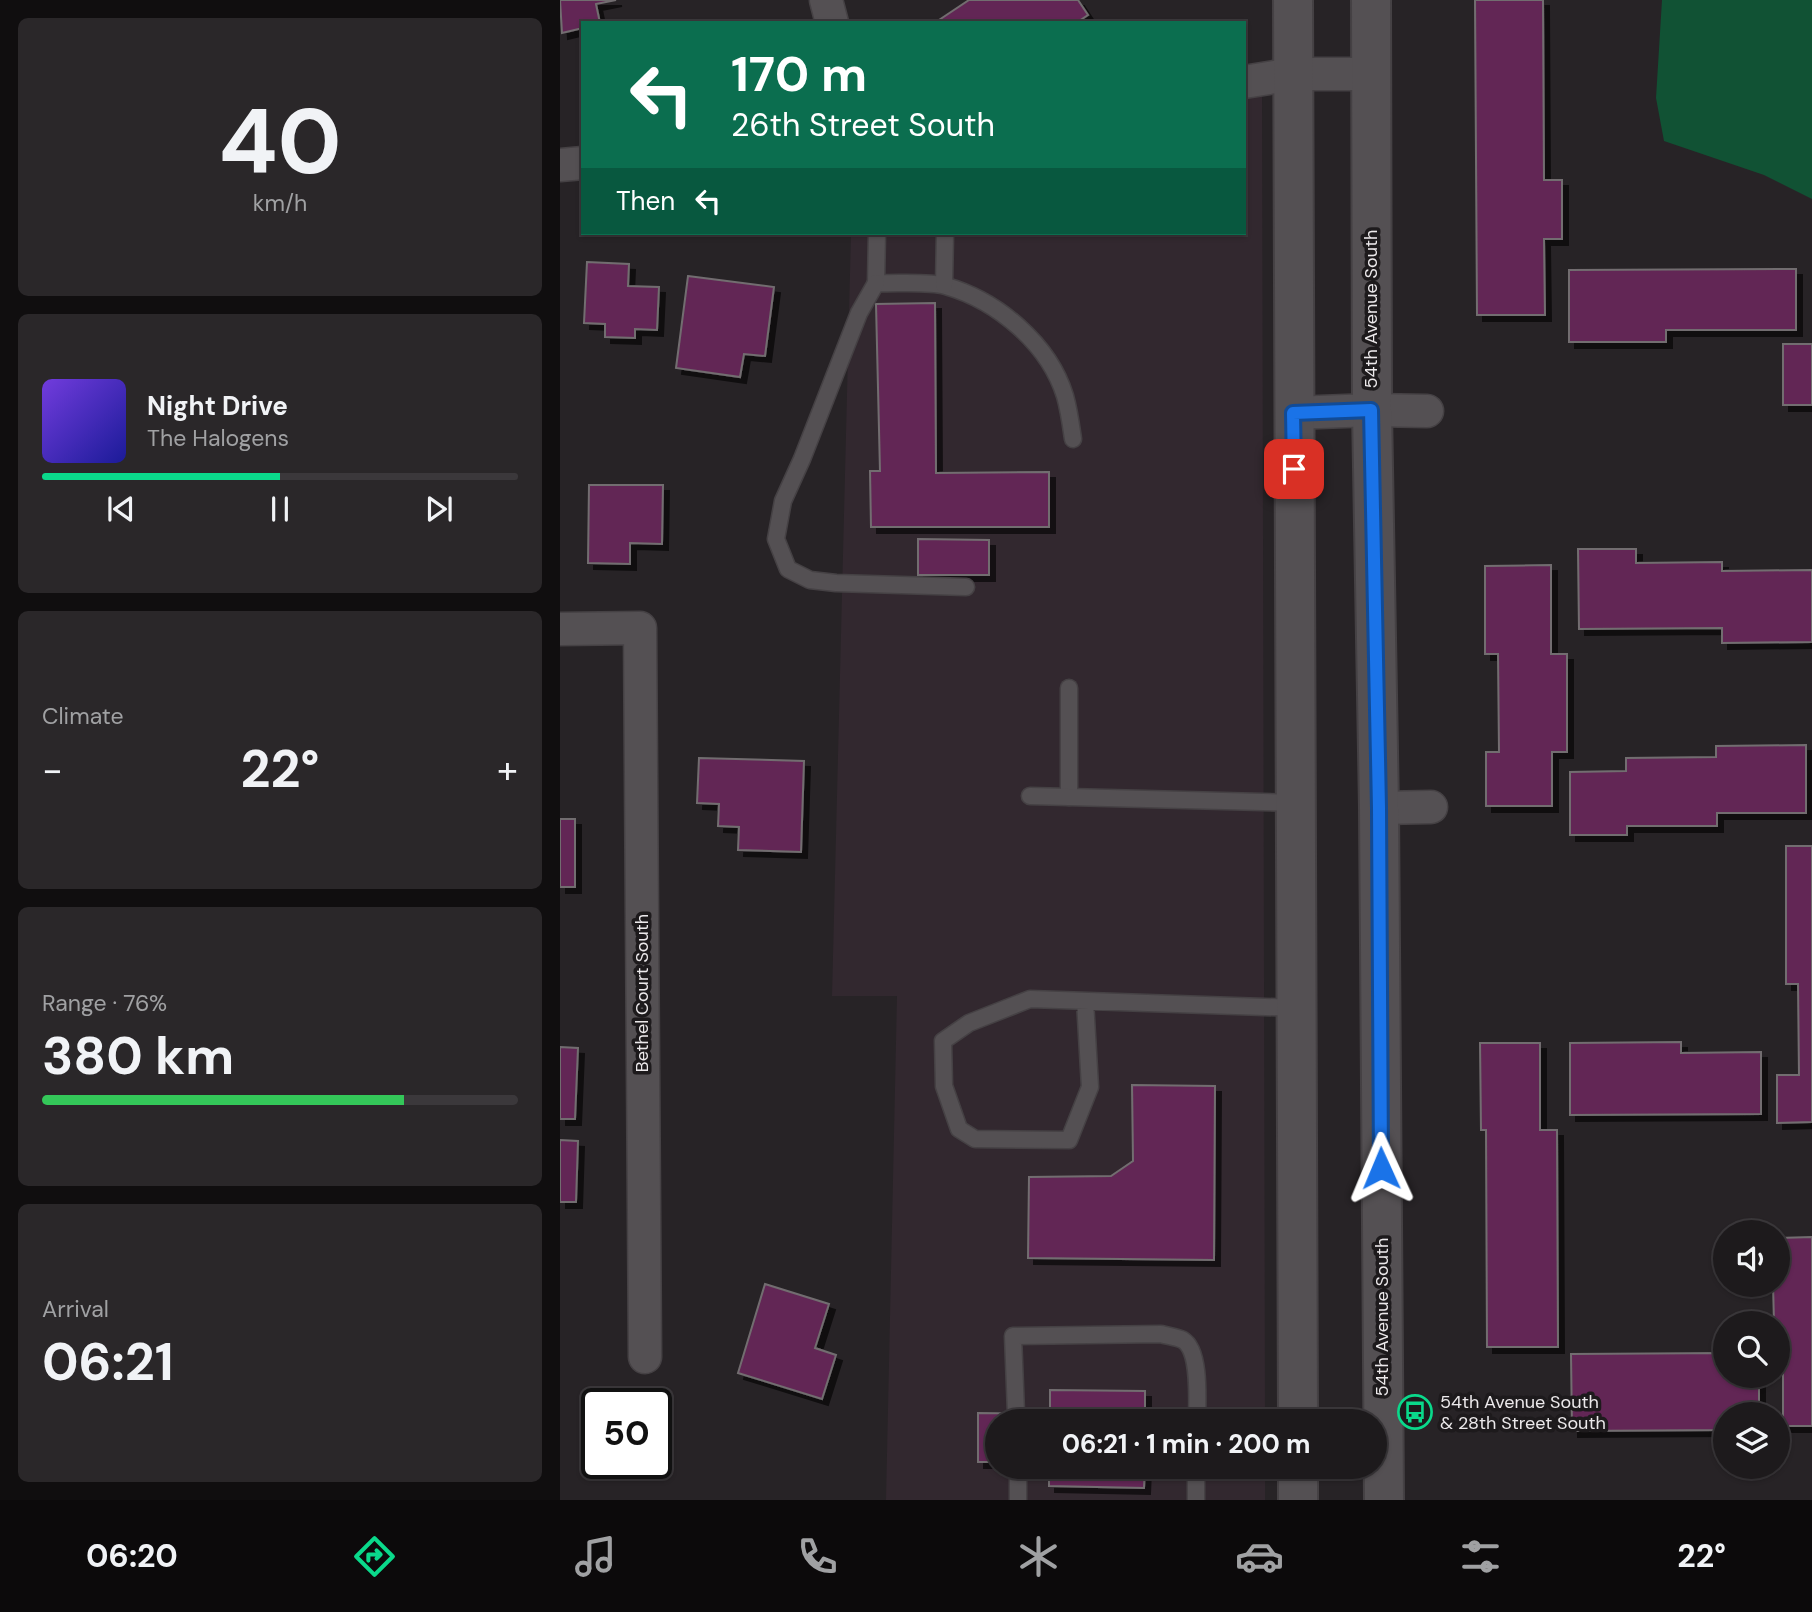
<!DOCTYPE html>
<meta charset="utf-8">
<style>
:root{--surface:#1d1a1c;--page:#2a2729;--text:#f1f3f6;--muted:#a0a1a3;--line:#3b383b;--accent:#0ad98b}
body{margin:0;font-family:"DM Sans",sans-serif;background:var(--page);color:var(--text);height:100vh;display:flex;flex-direction:column;font-size:26px;white-space:nowrap}
*{box-sizing:border-box;margin:0}
p{font-size:23px;color:var(--muted)}
.icon{flex:none;width:38px;height:38px;fill:none;stroke:currentColor;stroke-width:2;stroke-linecap:round;stroke-linejoin:round}
.map{position:relative;flex:1;overflow:hidden}
.side{display:flex;flex-direction:column;gap:18px;padding:18px;background:#100e0f;width:560px}
.side>*{flex:none}
.top-card{position:absolute;left:21px;top:21px;width:665px;height:214px;border-radius:0px;box-shadow:0 2px 5px #0004,0 0 0 2px var(--line);background:#0b6e4f;color:#fff;overflow:hidden}
.fabs{position:absolute;left:1153px;top:1220px;display:grid;gap:14px}
.fabs a{display:grid;place-items:center;width:77px;height:77px;border-radius:50%;background:var(--surface);box-shadow:0 2px 5px #0004,0 0 0 2px var(--line);font-size:35px}
.speed{position:absolute;left:21px;top:1388px;display:flex;gap:14px;font-size:35px;font-weight:700;text-align:center}
.speed>*{display:grid;place-content:center;width:91px;height:91px;border-radius:50%;background:var(--surface);box-shadow:0 2px 5px #0004,0 0 0 2px var(--line);line-height:1}
.speed .limit{border:4px solid #111;border-radius:10px;background:#fff;color:#111}
.pin{position:absolute;display:grid;place-items:center;width:60px;height:60px;color:#fff;margin:-30px;border-radius:14px;box-shadow:0 4px 10px #0006}
.me{position:absolute;width:77px;margin:-38px;rotate:359deg;stroke-linejoin:round;filter:drop-shadow(0 0 5px #0008)}
.turn{display:flex;align-items:center;gap:24px;height:147px;padding:0 35px;font-size:32px}
.turn .icon{width:91px;height:91px;stroke-width:2.5}
.turn b{display:block;font-size:49px;line-height:60px}
.then{display:flex;align-items:center;height:66px;padding:0 35px;background:#0003;gap:14px;font-size:26px}
.big{font-size:52px;font-weight:700;line-height:1.1}
.side .widget{flex:1;display:flex;flex-direction:column;justify-content:center;gap:10px;min-width:0;padding:0 24px;border-radius:10px;background:var(--page)}
.side .dial{align-items:center;gap:0}
.dial b{font-size:91px;line-height:1}
.song{display:flex;align-items:center;gap:21px}
.cover{width:84px;height:84px;border-radius:10px;background:linear-gradient(135deg,hsl(260 70% 55%),hsl(240 70% 35%))}
.played{height:7px;border-radius:4px;background:linear-gradient(90deg,var(--accent) 50%,var(--line) 50%)}
.keys{display:flex;justify-content:space-around;direction:ltr}
.heat{display:flex;justify-content:space-between;align-items:center;font-size:38px;direction:ltr}
.charge{height:10px;border-radius:5px;background:linear-gradient(90deg,#34c759 76%,var(--line) 0)}
.trip{position:absolute;left:425px;top:1409px;width:402px;height:70px;border-radius:35px;background:var(--surface);box-shadow:0 2px 5px #0004,0 0 0 2px var(--line);font-weight:700;line-height:70px;text-align:center}
.menu{display:flex;height:112px;justify-content:space-around;align-items:center;background:#0c0a0b;color:var(--muted)}
.menu .icon{width:49px;height:49px}
.menu .active{color:var(--accent)}
.menu b{font-size:32px;color:var(--text)}
main{display:flex;flex:1;min-height:0}
.map>svg:first-child{display:block}
.built{fill:#32282f}
.water{fill:#115234}
.building{fill:#622854;stroke:#726d70;stroke-width:2;filter:url(#shadow)}
.lines{fill:none;stroke-linecap:round;stroke-linejoin:round}
.service-casing{stroke:#454144;stroke-width:19}
.minor-casing{stroke:#454144;stroke-width:35}
.secondary-casing{stroke:#454144;stroke-width:42}
.service{stroke:#545053;stroke-width:16}
.minor{stroke:#545053;stroke-width:32}
.secondary{stroke:#545053;stroke-width:38}
.route-casing{stroke:#114b97;stroke-width:18}
.route{stroke:#1a73e8;stroke-width:12}
.labels{text-anchor:middle;stroke-width:7;stroke-linejoin:round;paint-order:stroke}
.street-label{font-size:18px;fill:#ece9eb;stroke:#1d1a1c}
.poi-label{font-size:18px;fill:#ece9eb;stroke:#1d1a1c;text-anchor:start}
</style>
<main>
<section class="side">
<div class="widget dial"><b>40</b><p>km/h</p></div>
<div class="widget">
<div class="song"><i class="cover"></i><div><b>Night Drive</b><p>The Halogens</p></div></div>
<div class="played"></div>
<div class="keys"><svg class="icon" aria-label="previous" viewBox="0 0 24 24"><path d="M18 5L8 12l10 7zM5 5v14"/></svg><svg class="icon" aria-label="pause" viewBox="0 0 24 24"><path d="M8 5v14M16 5v14"/></svg><svg class="icon" aria-label="next" viewBox="0 0 24 24"><path d="M6 5l10 7-10 7zM19 5v14"/></svg></div>
</div>
<div class="widget"><p>Climate</p>
<div class="heat"><a>−</a><b class="big">22°</b><a>+</a></div>
</div>
<div class="widget"><p>Range · 76%</p><b class="big">380 km</b><div class="charge"></div></div>
<div class="widget"><p>Arrival</p><b class="big">06:21</b></div>
</section>
<div class="map">
<svg width="1252" height="1500" viewBox="0 0 1252 1500">
<defs>
<filter id="shadow"><feDropShadow dx="6" dy="6" stdDeviation="0" flood-color="#0009"/></filter>
</defs>
<rect width="100%" height="100%" fill="#272326"/>
<path class="built" d="M 702,95 L 705,1421 L 438,1421 L 438,1466 L 705,1467 L 705,1500 L 326,1500 L 337,996 L 272,996 L 291,233 L 684,233 L 684,98 Z"/>
<path class="water" d="M 1102,0 L 1252,0 L 1252,199 L 1204,175 L 1104,141 L 1096,98 Z"/>
<g class="building">
<path d="M 0,0 L 56,0 L 36,4 L 40,23 L 23,23 L 23,28 L 2,33 Z"/>
<path d="M 409,0 L 518,0 L 528,15 L 516,23 L 381,23 L 379,20 Z"/>
<path d="M 915,0 L 983,0 L 984,180 L 1002,180 L 1002,239 L 984,239 L 985,315 L 917,315 Z"/>
<path d="M 27,262 L 69,264 L 68,286 L 99,287 L 97,330 L 75,329 L 75,338 L 45,337 L 45,324 L 24,323 Z"/>
<path d="M 1236,269 L 1236,330 L 1106,330 L 1106,342 L 1009,342 L 1009,270 Z"/>
<path d="M 128,276 L 214,287 L 205,356 L 184,354 L 180,377 L 116,368 Z"/>
<path d="M 375,303 L 376,473 L 489,472 L 489,527 L 311,527 L 310,471 L 320,471 L 316,304 Z"/>
<rect x="1223" y="344" width="29" height="61"/>
<path d="M 29,485 L 103,485 L 102,544 L 70,543 L 70,564 L 28,563 Z"/>
<path d="M 358,539 L 429,540 L 429,575 L 358,575 Z"/>
<path d="M 1018,549 L 1076,549 L 1076,563 L 1162,562 L 1162,571 L 1252,570 L 1252,642 L 1162,643 L 1162,628 L 1019,629 Z"/>
<path d="M 991,565 L 991,654 L 1007,654 L 1007,752 L 992,752 L 992,806 L 926,806 L 926,752 L 939,752 L 938,654 L 925,654 L 925,566 Z"/>
<path d="M 1246,745 L 1246,813 L 1157,813 L 1157,826 L 1067,826 L 1067,835 L 1010,835 L 1010,772 L 1066,771 L 1066,758 L 1156,757 L 1156,746 Z"/>
<path d="M 139,758 L 244,761 L 241,852 L 178,850 L 179,827 L 158,826 L 159,804 L 137,803 Z"/>
<rect x="0" y="819" width="15" height="68"/>
<path d="M 1226,846 L 1252,846 L 1252,1122 L 1217,1123 L 1217,1075 L 1239,1075 L 1238,984 L 1226,984 Z"/>
<path d="M 1121,1042 L 1121,1053 L 1201,1052 L 1201,1114 L 1010,1115 L 1010,1043 Z"/>
<path d="M 920,1043 L 980,1043 L 980,1130 L 997,1130 L 998,1347 L 927,1347 L 926,1130 L 921,1130 Z"/>
<path d="M 0,1047 L 18,1048 L 15,1119 L 0,1119 Z"/>
<path d="M 572,1085 L 655,1086 L 654,1260 L 468,1258 L 469,1177 L 551,1176 L 573,1161 Z"/>
<path d="M 0,1140 L 18,1141 L 16,1202 L 0,1202 Z"/>
<path d="M 1252,1237 L 1252,1426 L 1223,1426 L 1223,1338 L 1218,1338 L 1218,1323 L 1214,1323 L 1213,1284 L 1218,1284 L 1218,1238 Z"/>
<path d="M 205,1284 L 269,1304 L 255,1348 L 276,1355 L 262,1399 L 178,1373 Z"/>
<path d="M 1166,1353 L 1166,1376 L 1199,1376 L 1199,1414 L 1166,1414 L 1166,1430 L 1012,1431 L 1011,1354 Z"/>
<path d="M 490,1390 L 585,1391 L 585,1421 L 438,1421 L 438,1462 L 418,1462 L 418,1413 L 490,1414 Z"/>
<path d="M 489,1466 L 585,1466 L 584,1488 L 489,1486 Z"/>
</g>
<g class="lines">
<g class="service-casing">
<g id="service">
<path d="M 317,233 L 316,283 C 336,284 367,281 386,286 C 438,301 489,344 505,396 C 509,410 511,425 513,439"/>
<path d="M 316,283 L 299,313 L 242,459 L 223,501 L 216,539 L 228,569 L 250,580 L 276,583 L 406,587"/>
<path d="M 384,285 L 385,233"/>
<path d="M 509,688 L 509,797"/>
<path d="M 470,796 L 736,803"/>
<path d="M 525,1001 L 530,1087 L 509,1140 L 415,1139 L 399,1129 L 384,1086 L 383,1041 L 409,1023 L 470,999 L 737,1008"/>
<path d="M 456,1413 L 453,1336 L 601,1334 C 608,1336 617,1337 623,1340 C 641,1351 637,1402 637,1421"/>
<path d="M 458,1466 L 458,1500"/>
<path d="M 636,1500 L 636,1466"/>
</g>
</g>
<g class="minor-casing">
<g id="minor">
<path d="M 266,0 L 272,23"/>
<path d="M 684,82 L 733,74 L 811,74"/>
<path d="M 0,165 L 23,163"/>
<path d="M 733,413 L 812,410 L 867,411"/>
<path d="M 0,629 L 80,628 L 85,1357"/>
<path d="M 819,808 L 871,807"/>
</g>
</g>
<g class="secondary-casing">
<g id="secondary">
<path d="M 733,0 L 738,1421"/>
<path d="M 811,0 L 812,410 L 819,808 L 824,1500"/>
<path d="M 738,1466 L 738,1500"/>
</g>
</g>
<use href="#service" class="service"/>
<use href="#minor" class="minor"/>
<use href="#secondary" class="secondary"/>
</g>
<g class="lines">
<g class="route-casing">
<path id="route" d="M 734,469 L 733,413 L 811,410 L 819,808 L 821,1168"/>
</g>
<use href="#route" class="route"/>
</g>
<defs>
<g id="bus-ring" transform="scale(1.75)"><circle r="9.5" fill="#1d1a1c" stroke="#0ad98b" stroke-width="1.5"/><path d="M-5-6H5V4H4V6H2V4H-2V6H-4V4H-5ZM-3.5-4V0h7V-4ZM-3.5 1.2v1.5H-2V1.2ZM2 1.2v1.5H3.5V1.2Z" fill="#0ad98b"/></g>
</defs>
<g fill-rule="evenodd">
<use href="#bus-ring" x="855" y="1412"/>
</g>
<g class="labels">
<g class="street-label">
<text transform="translate(811 309) rotate(-90)" y="6">54th Avenue South</text>
<text transform="translate(82 993) rotate(-90)" y="6">Bethel Court South</text>
<text transform="translate(822 1317) rotate(-90)" y="6">54th Avenue South</text>
</g>
<g class="poi-label">
<text x="880" y="1408">54th Avenue South<tspan x="880" dy="21">&amp; 28th Street South</tspan></text>
</g>
</g>
</svg>
<div class="fabs">
<a><svg class="icon" aria-label="sound" viewBox="0 0 24 24"><path d="M4 9h4l5-4v14l-5-4H4zM17 9q2 3 0 6"/></svg></a>
<a><svg class="icon" aria-label="search" viewBox="0 0 24 24"><circle cx="10" cy="10" r="6"/><path d="M15 15l6 6"/></svg></a>
<a><svg class="icon" aria-label="layers" viewBox="0 0 24 24"><path d="M12 4l9 5-9 5-9-5zM3 14l9 5 9-5"/></svg></a>
</div>
<div class="speed"><div class="limit">50</div></div>
<div class="pin" style="left:734px;top:469px;background:#d93025"><svg class="icon" aria-label="arrive" viewBox="0 0 24 24"><path d="M6 21V4h12l-3 4 3 4H6"/></svg></div>
<svg class="me" style="left:821px;top:1168px" viewBox="-20 -20 40 40"><path d="M0-17L14 15 0 8-14 15z" fill="#1a73e8" stroke="#fff" stroke-width="4"/></svg>
<div class="trip">06:21 · 1 min · 200 m</div>
<div class="top-card">
<div class="turn"><svg class="icon" aria-label="left" viewBox="0 0 24 24"><path d="M17 20v-9H6M10 6l-5 5 5 5"/></svg><div><b>170 m</b>26th Street South</div></div>
<div class="then">Then<svg class="icon" aria-label="left" viewBox="0 0 24 24"><path d="M17 20v-9H6M10 6l-5 5 5 5"/></svg></div>
</div>
</div>
</main>
<nav class="menu">
<b>06:20</b>
<svg class="icon active" aria-label="directions" viewBox="0 0 24 24"><path d="M12 3l9 9-9 9-9-9zM9 14v-3h6M13 9l2 2-2 2"/></svg>
<svg class="icon" aria-label="music" viewBox="0 0 24 24"><path d="M9 18V5l10-2v13"/><circle cx="6" cy="18" r="3"/><circle cx="16" cy="16" r="3"/></svg>
<svg class="icon" aria-label="phone" viewBox="0 0 24 24"><path d="M5 4h4l2 5-3 2q2 4 5 5l2-3 5 2v4C11 20 4 13 5 4z"/></svg>
<svg class="icon" aria-label="climate" viewBox="0 0 24 24"><path d="M12 3v18M4 7l16 10M4 17L20 7"/></svg>
<svg class="icon" aria-label="car" viewBox="0 0 24 24"><path d="M5 17H2v-5l4-1 3-4h7l3 4 3 1v5h-3M9 17h6M6 11h13"/><circle cx="7" cy="17" r="2"/><circle cx="17" cy="17" r="2"/></svg>
<svg class="icon" aria-label="filters" viewBox="0 0 24 24"><path d="M4 7h16M4 17h16"/><circle cx="9" cy="7" r="2"/><circle cx="15" cy="17" r="2"/></svg>
<b>22°</b>
</nav>
